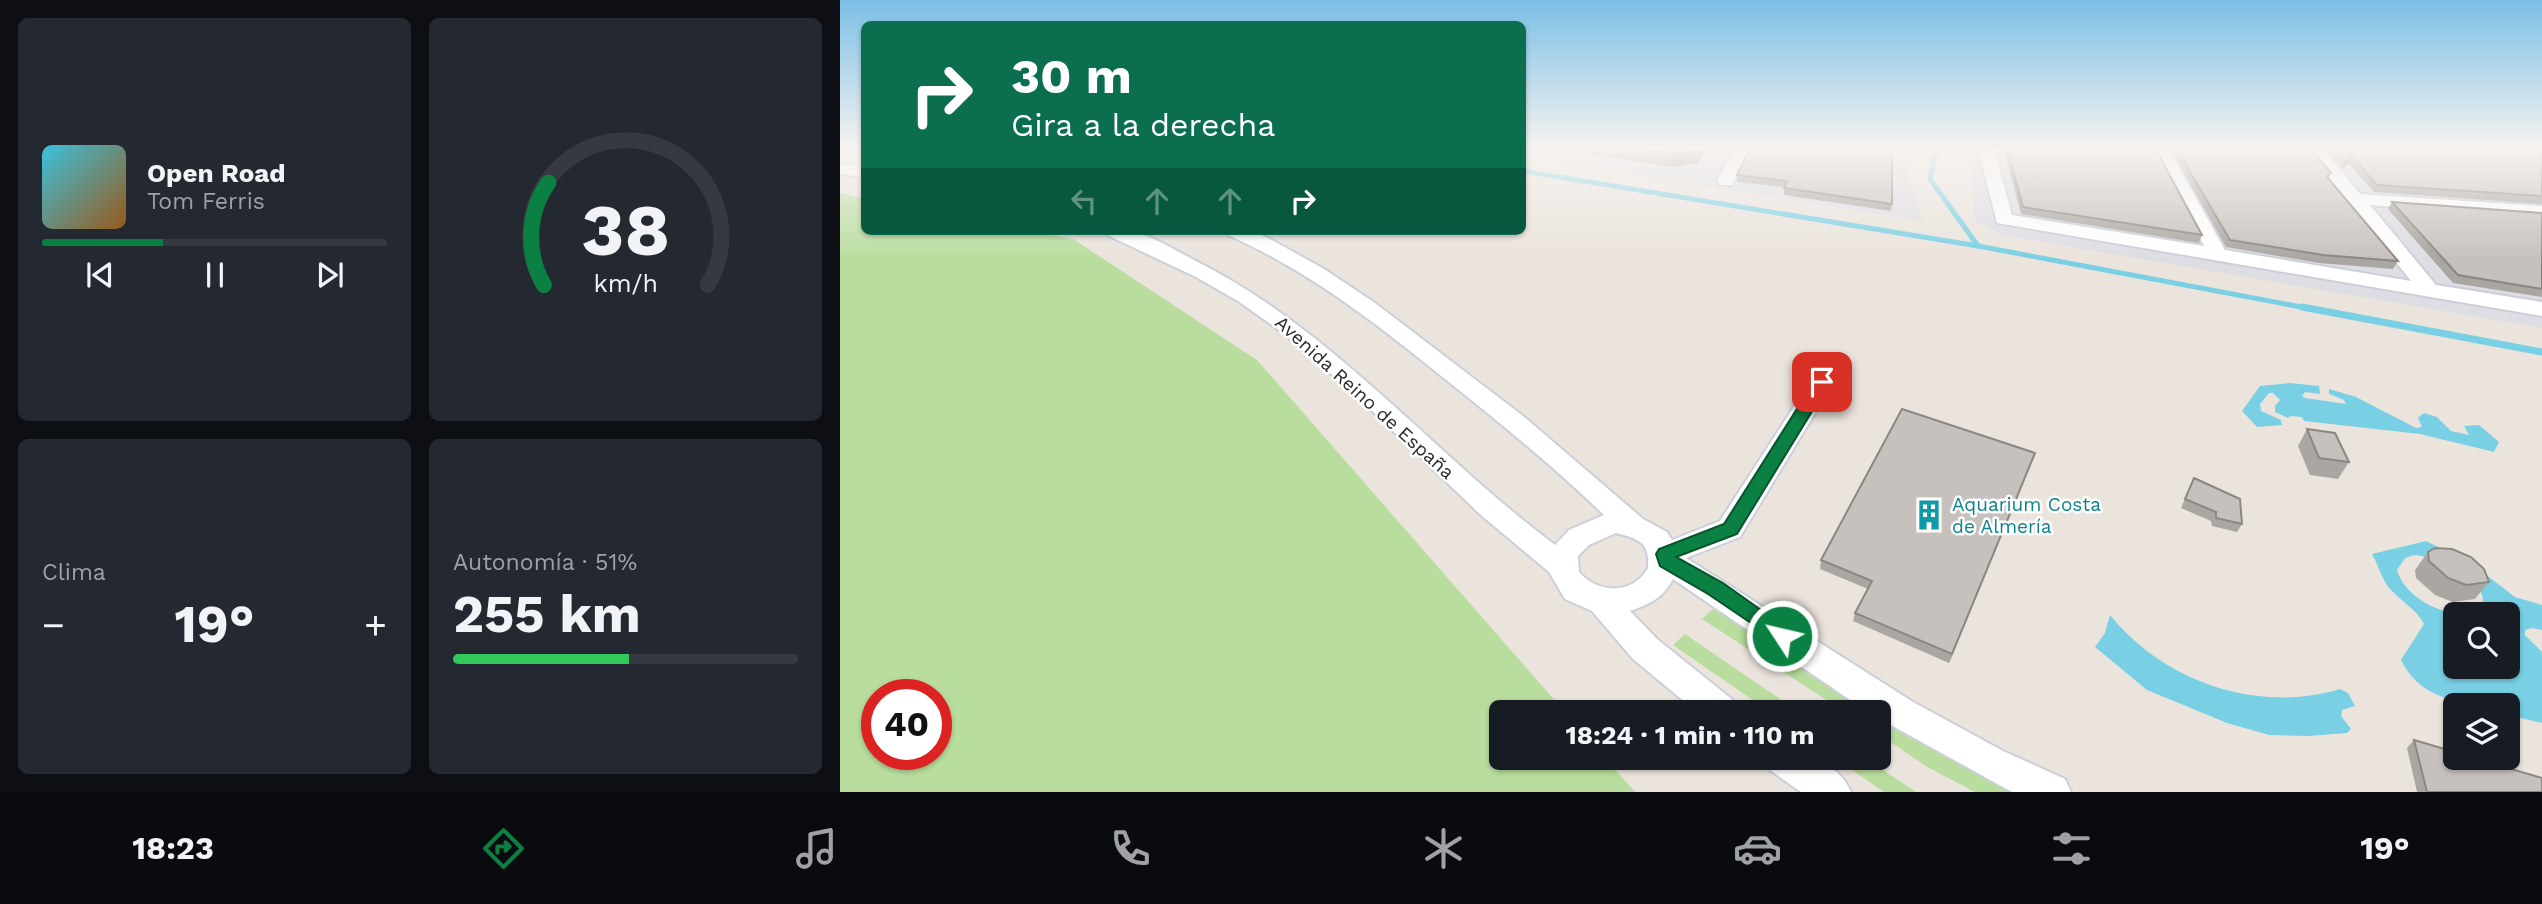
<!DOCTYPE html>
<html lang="es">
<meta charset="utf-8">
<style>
:root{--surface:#171b24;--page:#242831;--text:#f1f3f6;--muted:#9ea1a6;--line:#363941;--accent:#0b8043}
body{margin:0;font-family:"Work Sans",sans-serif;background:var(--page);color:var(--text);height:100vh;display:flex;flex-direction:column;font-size:26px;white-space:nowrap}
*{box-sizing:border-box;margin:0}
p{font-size:23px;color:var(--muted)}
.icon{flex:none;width:38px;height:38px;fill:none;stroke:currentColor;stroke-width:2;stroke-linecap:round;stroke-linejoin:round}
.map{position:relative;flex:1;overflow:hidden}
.details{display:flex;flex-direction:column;gap:18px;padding:18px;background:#0d0f14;width:840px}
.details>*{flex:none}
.top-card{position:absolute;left:21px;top:21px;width:665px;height:214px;border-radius:10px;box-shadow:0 2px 5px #0004;background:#0b6e4f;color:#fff;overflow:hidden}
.fabs{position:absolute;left:1603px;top:602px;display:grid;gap:14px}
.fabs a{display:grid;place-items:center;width:77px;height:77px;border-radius:10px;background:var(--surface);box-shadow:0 2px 5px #0004;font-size:35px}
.speed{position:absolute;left:21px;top:679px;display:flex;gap:14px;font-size:35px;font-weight:700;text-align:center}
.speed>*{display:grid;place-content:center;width:91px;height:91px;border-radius:50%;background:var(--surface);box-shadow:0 2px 5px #0004;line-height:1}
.speed .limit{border:10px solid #d22;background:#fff;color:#111}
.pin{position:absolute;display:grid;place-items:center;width:60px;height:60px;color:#fff;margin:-30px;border-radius:14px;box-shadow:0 4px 10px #0006}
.me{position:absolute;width:77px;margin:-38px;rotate:305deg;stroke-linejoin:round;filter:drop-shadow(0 0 5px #0008)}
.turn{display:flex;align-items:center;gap:24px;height:147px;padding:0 35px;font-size:32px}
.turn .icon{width:91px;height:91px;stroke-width:2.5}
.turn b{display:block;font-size:49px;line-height:60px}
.lanes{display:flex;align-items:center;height:66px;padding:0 35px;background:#0003;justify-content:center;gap:35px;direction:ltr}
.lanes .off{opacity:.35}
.big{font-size:52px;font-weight:700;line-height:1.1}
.details .tile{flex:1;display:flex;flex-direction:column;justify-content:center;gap:10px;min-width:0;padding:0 24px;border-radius:10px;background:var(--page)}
.details .dial{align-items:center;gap:0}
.dial svg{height:182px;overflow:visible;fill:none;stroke:var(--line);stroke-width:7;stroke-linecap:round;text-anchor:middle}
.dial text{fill:var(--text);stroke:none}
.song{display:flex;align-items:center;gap:21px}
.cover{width:84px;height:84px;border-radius:10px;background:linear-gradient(135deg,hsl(190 70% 55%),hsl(30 70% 35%))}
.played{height:7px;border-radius:4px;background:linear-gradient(90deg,var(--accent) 35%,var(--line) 35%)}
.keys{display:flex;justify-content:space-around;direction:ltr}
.heat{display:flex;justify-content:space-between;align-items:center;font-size:38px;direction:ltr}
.charge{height:10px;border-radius:5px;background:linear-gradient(90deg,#34c759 51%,var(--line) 0)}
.details .tiles{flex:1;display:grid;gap:18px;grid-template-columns:repeat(2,1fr)}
.trip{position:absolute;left:649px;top:700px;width:402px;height:70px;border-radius:10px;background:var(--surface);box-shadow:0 2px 5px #0004;font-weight:700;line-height:70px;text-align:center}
.dock{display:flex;height:112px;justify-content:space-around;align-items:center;background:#090b0e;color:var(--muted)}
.dock .icon{width:49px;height:49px}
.dock .selected{color:var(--accent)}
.dock b{font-size:32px;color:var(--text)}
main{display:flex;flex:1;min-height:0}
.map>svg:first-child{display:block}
.industrial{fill:#dedde4}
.green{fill:#b9dd9e;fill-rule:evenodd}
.water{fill:#79d0e4;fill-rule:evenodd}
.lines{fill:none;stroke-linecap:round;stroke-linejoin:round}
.stream-far1{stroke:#79d0e4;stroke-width:5}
.stream{stroke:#79d0e4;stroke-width:7}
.minor-casing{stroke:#cbcfda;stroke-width:4}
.minor{fill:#fff;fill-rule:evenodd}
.wall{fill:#aaa6a2}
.shaded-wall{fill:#8b8784}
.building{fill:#c6c1bc;stroke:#8b8784;stroke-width:2}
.route{fill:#0b8043;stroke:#07532c;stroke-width:2}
.labels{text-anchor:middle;stroke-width:5;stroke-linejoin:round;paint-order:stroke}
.street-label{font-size:19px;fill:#2a2a2a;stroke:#fff}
.culture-label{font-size:19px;fill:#0d838f;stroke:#fff;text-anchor:start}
</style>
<main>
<section class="details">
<div class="tiles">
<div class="tile">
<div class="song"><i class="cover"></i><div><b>Open Road</b><p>Tom Ferris</p></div></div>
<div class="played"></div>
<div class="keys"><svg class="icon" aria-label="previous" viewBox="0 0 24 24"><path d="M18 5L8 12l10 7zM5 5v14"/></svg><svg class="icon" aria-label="pause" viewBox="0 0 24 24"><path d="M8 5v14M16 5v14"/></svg><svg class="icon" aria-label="next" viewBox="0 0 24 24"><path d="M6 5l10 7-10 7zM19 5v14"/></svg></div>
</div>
<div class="tile dial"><svg viewBox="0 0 100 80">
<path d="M14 69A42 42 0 1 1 86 69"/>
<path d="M14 69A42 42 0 0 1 16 24" stroke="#0b8043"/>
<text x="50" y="56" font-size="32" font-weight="700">38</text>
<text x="50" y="72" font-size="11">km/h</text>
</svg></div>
<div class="tile"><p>Clima</p>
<div class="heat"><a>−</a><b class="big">19°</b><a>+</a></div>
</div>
<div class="tile"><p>Autonomía · 51%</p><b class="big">255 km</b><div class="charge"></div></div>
</div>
</section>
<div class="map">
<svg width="1702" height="792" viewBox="0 0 1702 792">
<rect width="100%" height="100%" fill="#ebe4dd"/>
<g class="industrial">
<path d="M 682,148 L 1069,148 L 1065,168 L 1083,221 L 683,157 Z"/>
<path d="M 1129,148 L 1702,148 L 1702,328 L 1161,235 L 1135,222 Z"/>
</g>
<g class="green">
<path d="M 0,193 L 24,198 L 24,231 L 191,231 L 233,239 L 417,360 L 725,712 L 662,712 L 662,758 L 765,758 L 795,792 L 0,792 ZM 37,695 L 96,695 L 96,754 L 37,754 Z"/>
<path d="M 873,609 L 1034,712 L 1005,712 L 862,619 Z"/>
<path d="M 845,634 L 959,712 L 930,712 L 833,645 Z"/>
<path d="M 1040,716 L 1084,744 L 1176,792 L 1135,792 L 1089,768 L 1040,735 Z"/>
<path d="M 995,758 L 1025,758 L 1076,792 L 1044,792 Z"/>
</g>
<g class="water">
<path d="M 1450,383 L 1479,386 L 1480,394 L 1465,392 L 1462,396 L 1465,398 L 1506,404 L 1504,400 L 1489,394 L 1489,389 L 1516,397 L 1576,428 L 1582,427 L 1578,418 L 1584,413 L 1597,417 L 1611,431 L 1629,435 L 1624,426 L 1639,425 L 1659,442 L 1654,452 L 1580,434 L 1464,421 L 1462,417 L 1451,416 L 1448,418 L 1435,412 L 1435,406 L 1440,400 L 1433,393 L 1429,393 L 1420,404 L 1421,411 L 1441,420 L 1442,425 L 1417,427 L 1402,411 L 1420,386 Z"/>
<path d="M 1586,541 L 1632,564 L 1675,597 L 1702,605 L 1702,630 L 1692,628 L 1685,630 L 1685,635 L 1702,652 L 1702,723 L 1668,715 L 1668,705 C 1627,705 1581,702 1561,660 L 1584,624 C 1576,609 1562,602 1551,590 C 1542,581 1539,566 1532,554 ZM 1574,555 C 1596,556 1652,581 1642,608 C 1614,624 1565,600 1557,570 L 1565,558 ZM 1615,614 L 1668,614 L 1668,667 L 1615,667 Z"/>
<path d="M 1270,615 C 1324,682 1418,714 1500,689 L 1508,693 L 1515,706 L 1502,710 L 1501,716 L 1511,729 L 1507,733 L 1468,736 L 1429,735 L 1387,723 L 1307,690 L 1255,647 L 1265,633 Z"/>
</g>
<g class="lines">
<g class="stream-far1">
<path d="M 1096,148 L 1090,179 L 1138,246"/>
<path d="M 682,171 L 1138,246 L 1472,309"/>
</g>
<path class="stream" d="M 1462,307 L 1702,352"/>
<g class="minor-casing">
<g id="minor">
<path d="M 895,148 L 911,148 L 892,185 L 880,185 L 877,181 Z"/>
<path d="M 1138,148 L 1154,148 L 1172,215 L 1364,246 L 1312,148 L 1328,148 L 1385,250 L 1571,281 L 1465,148 L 1482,148 L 1520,194 L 1702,206 L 1702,218 L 1530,205 L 1596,285 L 1702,302 L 1702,316 L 1157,223 Z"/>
<path d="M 0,164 L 24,167 L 24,177 L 0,174 Z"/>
<path d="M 264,231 C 273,231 283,229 291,231 C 312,236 335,250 354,260 C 494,330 591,452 715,545 L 729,530 L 764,515 C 715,468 663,425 610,383 C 540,326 471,272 388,235 L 385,231 L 411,231 L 430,239 L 484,269 L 535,303 L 683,416 L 803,519 L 827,532 L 832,540 L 880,521 L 973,377 L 982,375 L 991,377 L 994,382 L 900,537 L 846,558 L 1073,702 L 1163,751 L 1225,779 L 1231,792 L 1172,792 L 1040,719 L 1040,712 L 1029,712 L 1019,706 L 833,579 C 823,598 810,604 790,611 L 817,639 L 894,701 L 899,712 L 857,712 L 793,659 L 752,611 L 725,599 L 709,572 L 642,516 L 509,389 L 439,330 L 398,301 L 356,277 L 267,235 ZM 776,533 C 799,539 810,542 808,568 C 793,595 758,594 739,572 L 738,556 L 749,545 Z"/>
<path d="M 925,758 C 959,756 995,756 1011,792 L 961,792 L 930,770 Z"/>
</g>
</g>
<use href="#minor" class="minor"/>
</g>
<g class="wall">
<path d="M 710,148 L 867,148 L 858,163 L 832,167 Z"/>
<path d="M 910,148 L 1052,204 L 1051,211 L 944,195 L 944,187 L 897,182 L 897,175 Z"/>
<path d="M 1163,148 L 1315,148 L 1362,235 L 1359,243 L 1181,214 Z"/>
<path d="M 1330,148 L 1470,148 L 1491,173 L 1488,178 L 1558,261 L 1553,269 L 1479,263 L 1386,247 Z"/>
<path d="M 1485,148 L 1702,148 L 1702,204 L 1534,192 L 1508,163 L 1502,168 Z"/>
<path d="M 1552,202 L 1702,213 L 1702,297 L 1613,283 L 1548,209 Z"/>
<path d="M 1467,429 L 1509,462 L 1498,479 L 1470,475 L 1458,446 Z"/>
<path d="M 1195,453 L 1109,663 L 1013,621 L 1015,613 L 1028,589 L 980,569 L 981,560 Z"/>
<path d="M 1354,478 L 1402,524 L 1397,532 L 1372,526 L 1371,521 L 1341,508 Z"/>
<path d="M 1588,552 L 1649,582 L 1635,599 L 1613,602 L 1595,595 L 1576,578 L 1575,570 Z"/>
<path d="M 1574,740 L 1702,792 L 1577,792 L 1567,748 Z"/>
</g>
<g class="shaded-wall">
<path d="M 859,148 L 867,148 L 858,163 L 832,167 L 832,154 Z"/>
<path d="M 1511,156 L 1508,163 L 1502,168 L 1505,161 Z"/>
<path d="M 1195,453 L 1192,461 L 1109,663 L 1112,654 Z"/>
</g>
<g class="building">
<path d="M 796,148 L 859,148 L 858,150 L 832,154 Z"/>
<path d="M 910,148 L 1052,148 L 1052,204 L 944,188 L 947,181 L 897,175 Z"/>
<path d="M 1167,148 L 1315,148 L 1362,235 L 1183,207 Z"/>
<path d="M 1336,148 L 1470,148 L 1491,173 L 1487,177 L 1558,261 L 1483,255 L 1390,240 Z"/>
<path d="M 1494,148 L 1702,148 L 1702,196 L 1537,185 L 1511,156 L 1505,161 Z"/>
<path d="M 1552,202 L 1702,213 L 1702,289 L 1618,275 Z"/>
<path d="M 1062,409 L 1195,453 L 1112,654 L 1015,613 L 1032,581 L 981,560 Z"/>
<path d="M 1467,429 L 1495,433 L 1509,462 L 1479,458 Z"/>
<path d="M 1354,478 L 1400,499 L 1402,524 L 1376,518 L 1376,512 L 1345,499 Z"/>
<path d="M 1595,548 L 1612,549 L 1631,557 L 1644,569 L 1649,582 L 1626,585 L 1608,578 L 1589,561 L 1588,552 Z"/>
<path d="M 1574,740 L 1615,752 L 1615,758 L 1634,758 L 1702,778 L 1702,792 L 1587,792 Z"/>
</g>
<linearGradient id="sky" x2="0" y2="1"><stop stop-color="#7bbfe6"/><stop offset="0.57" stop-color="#f6f3f0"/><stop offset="1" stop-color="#f6f3f0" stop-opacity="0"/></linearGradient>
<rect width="1702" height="259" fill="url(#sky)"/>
<path class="route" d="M 982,377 L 990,382 L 897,534 L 836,557 L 883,583 L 949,630 L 952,636 L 949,642 L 942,644 L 868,594 L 820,566 L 816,554 L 819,549 L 884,524 L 974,382 Z"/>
<defs>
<g id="building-bare" transform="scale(2.415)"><path d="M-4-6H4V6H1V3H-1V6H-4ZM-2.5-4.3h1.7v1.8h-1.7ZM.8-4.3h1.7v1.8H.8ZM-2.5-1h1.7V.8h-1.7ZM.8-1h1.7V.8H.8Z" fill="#0f9aa8" stroke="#fff" stroke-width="2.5" paint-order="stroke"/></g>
</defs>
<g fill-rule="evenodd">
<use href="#building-bare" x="1089" y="515"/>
</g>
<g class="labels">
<g class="street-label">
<text transform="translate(525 397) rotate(42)" y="7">Avenida Reino de España</text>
</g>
<g class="culture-label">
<text x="1112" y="511">Aquarium Costa<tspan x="1112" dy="22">de Almería</tspan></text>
</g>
</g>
</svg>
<div class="fabs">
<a><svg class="icon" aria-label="search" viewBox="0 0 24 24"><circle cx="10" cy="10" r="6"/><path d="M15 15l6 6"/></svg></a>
<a><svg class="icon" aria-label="layers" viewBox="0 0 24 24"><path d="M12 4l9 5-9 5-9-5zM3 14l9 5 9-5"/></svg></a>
</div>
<div class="speed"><div class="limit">40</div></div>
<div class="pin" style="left:982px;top:382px;background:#d93025"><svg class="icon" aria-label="arrive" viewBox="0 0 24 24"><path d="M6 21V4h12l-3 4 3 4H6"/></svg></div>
<svg class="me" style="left:942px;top:636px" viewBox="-20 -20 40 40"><circle r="17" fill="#0b8043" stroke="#fff" stroke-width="3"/><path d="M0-11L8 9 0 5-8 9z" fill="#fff"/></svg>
<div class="trip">18:24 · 1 min · 110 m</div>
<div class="top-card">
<div class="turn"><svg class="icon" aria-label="right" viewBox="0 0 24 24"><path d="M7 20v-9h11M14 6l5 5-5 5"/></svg><div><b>30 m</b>Gira a la derecha</div></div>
<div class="lanes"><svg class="icon off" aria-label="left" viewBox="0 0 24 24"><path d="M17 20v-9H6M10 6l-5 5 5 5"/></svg><svg class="icon off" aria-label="ahead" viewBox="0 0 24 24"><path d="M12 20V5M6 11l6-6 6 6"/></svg><svg class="icon off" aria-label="ahead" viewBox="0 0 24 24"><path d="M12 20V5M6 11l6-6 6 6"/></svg><svg class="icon" aria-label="right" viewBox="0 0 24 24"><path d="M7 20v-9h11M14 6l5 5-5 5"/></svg></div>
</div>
</div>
</main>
<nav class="dock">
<b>18:23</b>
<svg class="icon selected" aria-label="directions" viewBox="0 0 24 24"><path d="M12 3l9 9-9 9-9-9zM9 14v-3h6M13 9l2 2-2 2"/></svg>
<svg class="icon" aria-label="music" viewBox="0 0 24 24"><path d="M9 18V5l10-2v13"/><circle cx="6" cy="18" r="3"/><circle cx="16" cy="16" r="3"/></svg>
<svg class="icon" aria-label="phone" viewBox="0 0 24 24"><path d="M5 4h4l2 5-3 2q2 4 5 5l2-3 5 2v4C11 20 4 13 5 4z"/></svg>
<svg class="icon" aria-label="climate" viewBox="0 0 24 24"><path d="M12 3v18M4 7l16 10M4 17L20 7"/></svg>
<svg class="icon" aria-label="car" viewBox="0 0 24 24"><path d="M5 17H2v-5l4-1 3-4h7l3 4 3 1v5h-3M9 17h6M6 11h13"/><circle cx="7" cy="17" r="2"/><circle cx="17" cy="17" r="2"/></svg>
<svg class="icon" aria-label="filters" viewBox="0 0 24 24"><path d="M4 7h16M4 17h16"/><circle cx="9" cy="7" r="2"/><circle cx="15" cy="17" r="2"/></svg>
<b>19°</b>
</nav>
